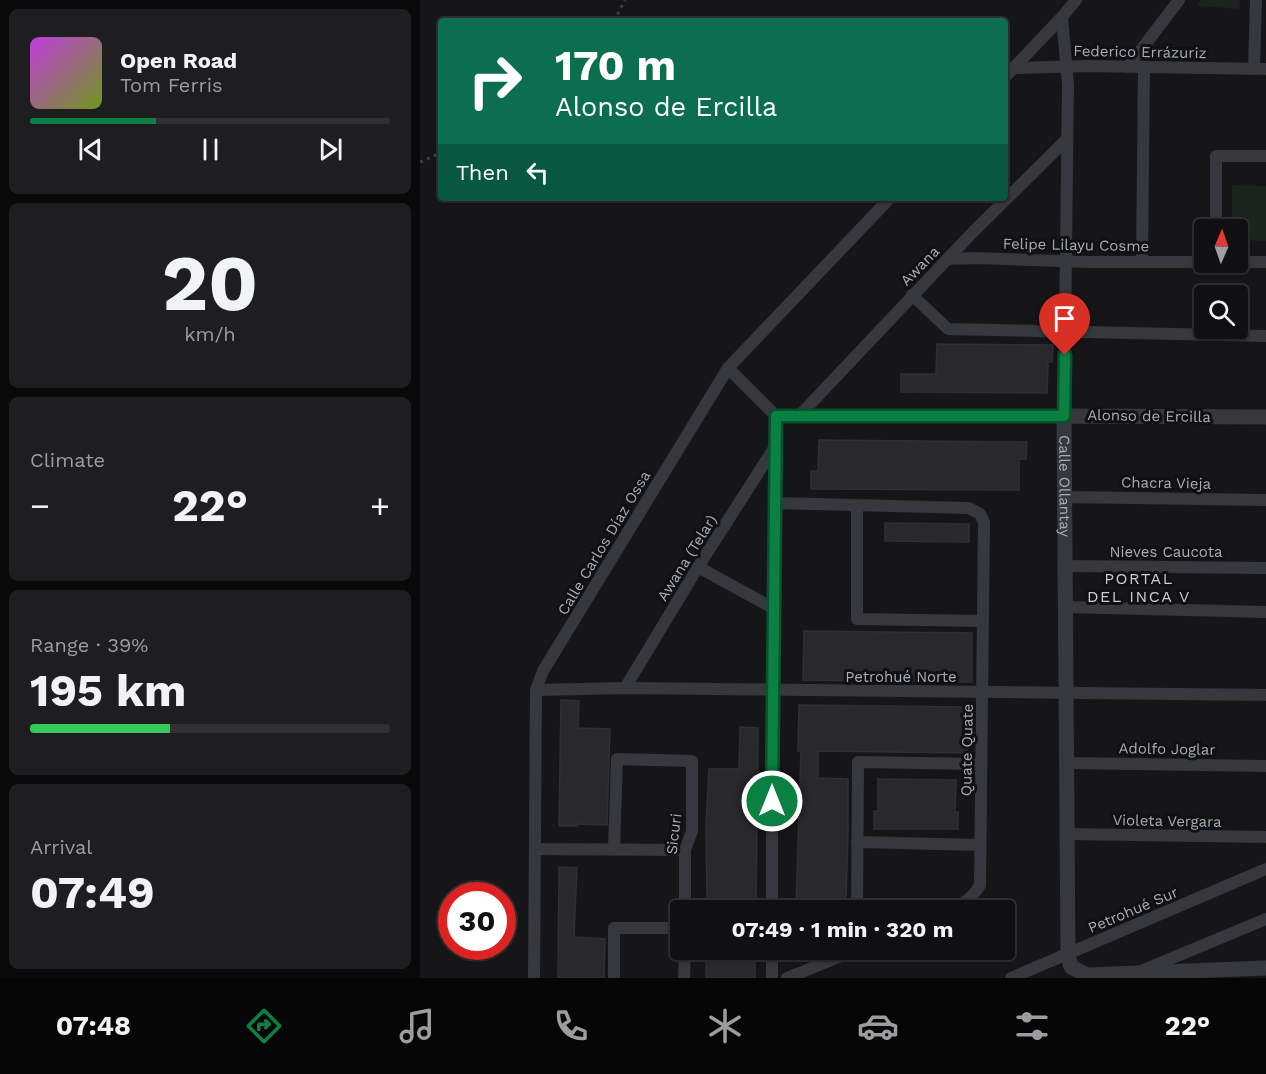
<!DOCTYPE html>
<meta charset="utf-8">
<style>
:root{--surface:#101012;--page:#1e1e20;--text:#f1f3f6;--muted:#9c9d9f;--line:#303032;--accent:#0b8043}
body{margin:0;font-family:"Work Sans",sans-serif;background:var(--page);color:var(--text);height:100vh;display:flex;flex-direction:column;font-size:22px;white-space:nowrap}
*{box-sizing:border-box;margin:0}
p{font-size:20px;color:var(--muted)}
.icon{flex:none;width:33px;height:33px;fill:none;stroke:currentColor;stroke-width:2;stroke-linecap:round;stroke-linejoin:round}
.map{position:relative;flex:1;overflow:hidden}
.drawer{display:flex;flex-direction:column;gap:9px;padding:9px;background:#09090a;width:420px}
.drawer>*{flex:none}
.top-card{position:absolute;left:18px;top:18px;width:570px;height:183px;border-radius:6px;box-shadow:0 2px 4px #0004,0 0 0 2px var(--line);background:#0b6e4f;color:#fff;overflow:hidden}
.needle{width:39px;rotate:2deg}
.buttons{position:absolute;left:774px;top:219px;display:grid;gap:12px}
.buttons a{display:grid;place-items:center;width:54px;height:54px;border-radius:6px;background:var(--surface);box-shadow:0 2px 4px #0004,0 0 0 2px var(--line);font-size:30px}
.speed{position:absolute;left:18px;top:882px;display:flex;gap:12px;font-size:30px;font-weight:700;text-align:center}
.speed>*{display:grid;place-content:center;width:78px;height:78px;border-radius:50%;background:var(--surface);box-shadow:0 2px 4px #0004,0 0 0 2px var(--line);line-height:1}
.speed .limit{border:9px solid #d22;background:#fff;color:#111}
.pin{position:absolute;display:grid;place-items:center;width:51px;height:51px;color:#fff;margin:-62px -26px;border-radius:50% 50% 50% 0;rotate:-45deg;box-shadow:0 0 6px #0007}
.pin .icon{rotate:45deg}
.me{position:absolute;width:66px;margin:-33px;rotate:0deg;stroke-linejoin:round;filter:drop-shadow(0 0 4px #0008)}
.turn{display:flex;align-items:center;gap:21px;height:126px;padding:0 18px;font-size:27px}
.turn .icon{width:78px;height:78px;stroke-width:2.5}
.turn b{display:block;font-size:42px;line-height:51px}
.then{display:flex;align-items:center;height:57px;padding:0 18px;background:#0003;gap:12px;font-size:22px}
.big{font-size:45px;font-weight:700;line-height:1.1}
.drawer .widget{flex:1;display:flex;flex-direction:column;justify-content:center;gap:9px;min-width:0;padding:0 21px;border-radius:9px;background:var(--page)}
.drawer .dial{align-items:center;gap:0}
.dial b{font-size:78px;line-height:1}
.song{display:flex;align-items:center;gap:18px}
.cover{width:72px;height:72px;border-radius:9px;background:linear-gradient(135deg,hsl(290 70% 55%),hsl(80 70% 35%))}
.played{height:6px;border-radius:3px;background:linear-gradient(90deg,var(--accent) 35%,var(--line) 35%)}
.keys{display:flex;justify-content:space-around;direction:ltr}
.heat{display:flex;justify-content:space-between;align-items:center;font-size:33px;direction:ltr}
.charge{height:9px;border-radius:4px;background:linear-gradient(90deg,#34c759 39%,var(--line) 0)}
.trip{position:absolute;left:250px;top:900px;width:345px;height:60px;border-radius:6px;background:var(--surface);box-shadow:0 2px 4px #0004,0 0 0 2px var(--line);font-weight:700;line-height:60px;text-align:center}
.tabs{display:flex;height:96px;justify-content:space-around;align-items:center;background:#060607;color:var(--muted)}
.tabs .icon{width:42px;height:42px}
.tabs .current{color:var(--accent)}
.tabs b{font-size:27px;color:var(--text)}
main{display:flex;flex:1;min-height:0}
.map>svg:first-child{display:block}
.green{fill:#1c231d}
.building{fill:#29292c;stroke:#303034;stroke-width:1.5}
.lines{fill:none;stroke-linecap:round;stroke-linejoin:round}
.path{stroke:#3d3f44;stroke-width:3;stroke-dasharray:3 4.5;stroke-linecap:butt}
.minor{stroke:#37383d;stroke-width:12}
.tertiary{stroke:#37383d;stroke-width:15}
.route-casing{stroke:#07532c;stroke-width:15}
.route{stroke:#0b8043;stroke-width:10}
.labels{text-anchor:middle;stroke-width:6;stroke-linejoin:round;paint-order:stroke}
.street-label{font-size:15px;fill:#a8adb8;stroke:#111113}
.neighbourhood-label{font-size:16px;letter-spacing:1.5px;fill:#c9ccd4;stroke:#111113}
</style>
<main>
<section class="drawer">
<div class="widget">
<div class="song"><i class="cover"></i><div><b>Open Road</b><p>Tom Ferris</p></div></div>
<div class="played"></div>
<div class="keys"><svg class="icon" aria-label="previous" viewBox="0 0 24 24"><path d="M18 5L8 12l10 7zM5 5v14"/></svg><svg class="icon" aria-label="pause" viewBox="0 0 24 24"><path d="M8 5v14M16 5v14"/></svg><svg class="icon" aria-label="next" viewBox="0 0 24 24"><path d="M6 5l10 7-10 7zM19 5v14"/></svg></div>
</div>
<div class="widget dial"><b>20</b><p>km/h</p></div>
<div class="widget"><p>Climate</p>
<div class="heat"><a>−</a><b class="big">22°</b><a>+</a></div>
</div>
<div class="widget"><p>Range · 39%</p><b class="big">195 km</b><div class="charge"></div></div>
<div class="widget"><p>Arrival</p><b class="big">07:49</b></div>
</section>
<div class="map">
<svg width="846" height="978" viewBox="0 0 846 978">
<rect width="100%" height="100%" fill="#161618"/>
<g class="green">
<path d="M 781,0 L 820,0 L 819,9 L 777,6 Z"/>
<path d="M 812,185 L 846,186 L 846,241 L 818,240 L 818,230 L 812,229 Z"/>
</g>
<g class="building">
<path d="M 517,344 L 633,345 L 632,362 L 628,362 L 627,393 L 481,392 L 481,374 L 516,374 Z"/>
<path d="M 399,440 L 607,442 L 606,459 L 599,459 L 599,490 L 391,489 L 391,471 L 398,471 Z"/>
<path d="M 465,523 L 549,524 L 549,542 L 465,541 Z"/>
<path d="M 384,631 L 552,633 L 552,682 L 383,680 Z"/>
<path d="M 141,700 L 159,701 L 158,728 L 190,729 L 187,825 L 157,824 L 157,826 L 139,826 Z"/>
<path d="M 379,705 L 547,707 L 547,753 L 398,751 L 398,778 L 428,779 L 428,833 L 426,899 L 394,899 L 394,910 L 376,910 L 381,751 L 378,751 Z"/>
<path d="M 320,727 L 338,728 L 336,910 L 285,910 L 285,898 L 287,898 L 286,824 L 289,769 L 319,769 Z"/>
<path d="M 458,779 L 536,780 L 535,812 L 538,812 L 538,829 L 454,829 L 454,811 L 458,811 Z"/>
<path d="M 139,867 L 157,868 L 154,935 L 155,937 L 185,939 L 184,978 L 138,978 Z"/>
<path d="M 286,950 L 304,950 L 303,957 L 335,958 L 335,978 L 286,978 Z"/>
</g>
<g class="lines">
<g class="path">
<path d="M 194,21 L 205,0"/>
<path d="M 0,162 L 21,153"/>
</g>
<g class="minor">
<path d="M 708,67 L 759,0"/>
<path d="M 594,68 L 666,66 L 846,69"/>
<path d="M 834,69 L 836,0"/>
<path d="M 585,77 L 642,17 L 656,0"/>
<path d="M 796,230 L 796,156 L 846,156"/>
<path d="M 527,259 L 555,258 L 668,262 L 784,262"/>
<path d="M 722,261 L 724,68"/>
<path d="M 818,262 L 846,262"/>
<path d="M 492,295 L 528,329 L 846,336"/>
<path d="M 308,368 L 356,416 L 644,416 L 648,85 L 642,17"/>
<path d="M 379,416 L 552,233 L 646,140"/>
<path d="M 645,497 L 846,500"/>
<path d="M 356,503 L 549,508 L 560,514 L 564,522 L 560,885 C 552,899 543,904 528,910"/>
<path d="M 437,506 L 437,619 L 563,621"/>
<path d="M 645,566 L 846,568"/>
<path d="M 278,567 L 353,608"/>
<path d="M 646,607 L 846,612"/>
<path d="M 205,688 L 278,567 L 356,445"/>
<path d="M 116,690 L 205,688 L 846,695"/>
<path d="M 647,763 L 846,766"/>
<path d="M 647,834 L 846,837"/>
<path d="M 437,842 L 560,845"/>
<path d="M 116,849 L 265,850"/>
<path d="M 194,849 L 197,759 L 272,761 L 272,831 L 265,850 L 265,910"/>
<path d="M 352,910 L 352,691 L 356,503 L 356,416"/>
<path d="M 437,910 L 438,762 L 561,764"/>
<path d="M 352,950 L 352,978"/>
<path d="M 721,971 L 846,919"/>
<path d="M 114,978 L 116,690 L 123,671 L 308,368 L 470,198"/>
<path d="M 194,978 L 194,928 L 261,928"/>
<path d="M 264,978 L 265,950"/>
<path d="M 367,978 L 436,950"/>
<path d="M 591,978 L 846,869"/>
</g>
<path class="tertiary" id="s1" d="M 846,417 L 644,416 L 648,955 L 651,967 L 667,975 L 846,968"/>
</g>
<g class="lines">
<g class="route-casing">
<path id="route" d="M 352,801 L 356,416 L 644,416 L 645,355"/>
</g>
<use href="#route" class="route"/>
</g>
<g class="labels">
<g class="street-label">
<text transform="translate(720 52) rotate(1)" y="5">Federico Errázuriz</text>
<text transform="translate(656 245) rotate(1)" y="5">Felipe Lilayu Cosme</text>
<text transform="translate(500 266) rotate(-46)" y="5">Awana</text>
<text transform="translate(729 416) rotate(1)" y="5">Alonso de Ercilla</text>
<text transform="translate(746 483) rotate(1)" y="5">Chacra Vieja</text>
<text dy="5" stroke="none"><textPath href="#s1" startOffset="272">Calle Ollantay</textPath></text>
<text transform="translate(184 543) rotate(-59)" y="5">Calle Carlos Díaz Ossa</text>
<text x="746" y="557">Nieves Caucota</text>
<text transform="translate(267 558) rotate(-58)" y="5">Awana (Telar)</text>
<text x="481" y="682">Petrohué Norte</text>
<text transform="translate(747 749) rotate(1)" y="5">Adolfo Joglar</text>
<text transform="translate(547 750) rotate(-89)" y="5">Quate Quate</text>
<text transform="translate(747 821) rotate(1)" y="5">Violeta Vergara</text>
<text transform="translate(254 834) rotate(-83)" y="5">Sicuri</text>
<text transform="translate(713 910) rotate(-23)" y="5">Petrohué Sur</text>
</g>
<g class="neighbourhood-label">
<text x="719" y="584">PORTAL<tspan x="719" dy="18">DEL INCA V</tspan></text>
</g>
</g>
</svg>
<div class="buttons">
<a><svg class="needle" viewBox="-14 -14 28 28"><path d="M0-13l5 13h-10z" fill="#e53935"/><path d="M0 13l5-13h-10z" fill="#9c9d9f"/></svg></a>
<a><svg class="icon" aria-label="search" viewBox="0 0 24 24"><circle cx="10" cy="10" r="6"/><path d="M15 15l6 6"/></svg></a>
</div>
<div class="speed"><div class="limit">30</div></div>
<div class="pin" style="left:645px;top:355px;background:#d93025"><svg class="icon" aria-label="arrive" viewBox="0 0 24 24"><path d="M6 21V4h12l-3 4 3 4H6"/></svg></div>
<svg class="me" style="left:352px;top:801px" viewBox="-20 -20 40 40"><circle r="17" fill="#0b8043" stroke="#fff" stroke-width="3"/><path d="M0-11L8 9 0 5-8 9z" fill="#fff"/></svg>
<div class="trip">07:49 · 1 min · 320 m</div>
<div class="top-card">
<div class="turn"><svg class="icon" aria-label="right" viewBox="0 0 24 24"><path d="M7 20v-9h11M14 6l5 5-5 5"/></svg><div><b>170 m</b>Alonso de Ercilla</div></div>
<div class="then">Then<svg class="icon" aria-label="left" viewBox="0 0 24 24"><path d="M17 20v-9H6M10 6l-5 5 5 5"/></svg></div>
</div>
</div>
</main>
<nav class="tabs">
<b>07:48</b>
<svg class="icon current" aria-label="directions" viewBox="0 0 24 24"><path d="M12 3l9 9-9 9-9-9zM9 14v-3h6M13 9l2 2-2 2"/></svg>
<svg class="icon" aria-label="music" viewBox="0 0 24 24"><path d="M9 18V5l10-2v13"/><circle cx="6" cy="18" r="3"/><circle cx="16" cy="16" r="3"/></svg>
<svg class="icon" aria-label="phone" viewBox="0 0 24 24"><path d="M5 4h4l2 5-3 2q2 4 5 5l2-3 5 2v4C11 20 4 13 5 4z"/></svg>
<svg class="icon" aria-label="climate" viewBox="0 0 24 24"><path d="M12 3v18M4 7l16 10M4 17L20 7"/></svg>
<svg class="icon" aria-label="car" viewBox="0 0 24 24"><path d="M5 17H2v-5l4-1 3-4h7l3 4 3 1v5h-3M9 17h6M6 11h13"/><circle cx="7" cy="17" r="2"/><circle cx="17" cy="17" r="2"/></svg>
<svg class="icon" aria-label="filters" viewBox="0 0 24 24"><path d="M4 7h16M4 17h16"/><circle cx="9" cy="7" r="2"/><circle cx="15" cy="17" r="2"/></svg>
<b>22°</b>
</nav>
